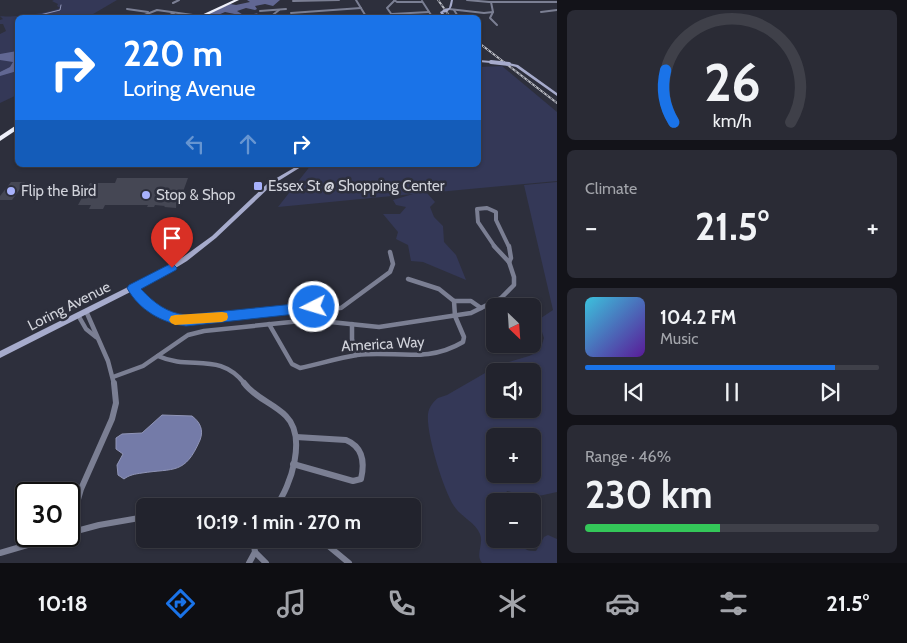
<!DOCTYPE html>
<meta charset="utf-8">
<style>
:root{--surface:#22232d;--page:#2a2b35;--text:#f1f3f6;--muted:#a2a4aa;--line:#3f4049;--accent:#1a73e8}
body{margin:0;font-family:Cabin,sans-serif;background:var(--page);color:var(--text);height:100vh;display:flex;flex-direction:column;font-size:19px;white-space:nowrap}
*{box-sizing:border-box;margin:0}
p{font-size:16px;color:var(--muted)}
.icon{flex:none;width:28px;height:28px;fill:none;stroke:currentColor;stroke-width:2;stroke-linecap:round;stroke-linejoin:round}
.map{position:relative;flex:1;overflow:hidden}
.sheet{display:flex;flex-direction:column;gap:10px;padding:10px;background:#131319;width:350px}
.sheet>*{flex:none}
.banner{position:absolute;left:15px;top:15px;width:466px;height:152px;border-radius:8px;box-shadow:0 1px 4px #0004,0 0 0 1px var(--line);background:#1a73e8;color:#fff;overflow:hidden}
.needle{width:32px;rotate:155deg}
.fabs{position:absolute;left:486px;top:298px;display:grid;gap:10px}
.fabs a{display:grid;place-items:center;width:55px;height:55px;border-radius:8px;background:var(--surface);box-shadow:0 1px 4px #0004,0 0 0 1px var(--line);font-size:25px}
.speed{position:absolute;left:15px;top:482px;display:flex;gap:10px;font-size:25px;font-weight:700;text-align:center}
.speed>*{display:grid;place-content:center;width:65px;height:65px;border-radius:50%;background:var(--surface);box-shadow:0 1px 4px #0004,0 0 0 1px var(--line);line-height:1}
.speed .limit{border:2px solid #111;border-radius:8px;background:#fff;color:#111}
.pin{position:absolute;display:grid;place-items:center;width:42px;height:42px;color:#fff;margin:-51px -21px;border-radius:50% 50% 50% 0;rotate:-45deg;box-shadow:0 0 5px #0007}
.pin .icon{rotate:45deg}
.me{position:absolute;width:55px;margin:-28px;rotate:265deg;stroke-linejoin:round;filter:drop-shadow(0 0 4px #0008)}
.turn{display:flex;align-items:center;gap:18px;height:105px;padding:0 25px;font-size:22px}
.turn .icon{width:65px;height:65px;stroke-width:2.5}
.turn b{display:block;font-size:35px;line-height:42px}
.lanes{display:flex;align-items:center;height:48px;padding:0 25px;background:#0003;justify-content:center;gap:25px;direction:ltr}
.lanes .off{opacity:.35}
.big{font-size:38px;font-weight:700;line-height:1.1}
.sheet .widget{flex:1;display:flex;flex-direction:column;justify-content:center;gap:8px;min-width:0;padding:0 18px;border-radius:8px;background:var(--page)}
.sheet .dial{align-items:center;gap:0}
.dial svg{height:130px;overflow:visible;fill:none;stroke:var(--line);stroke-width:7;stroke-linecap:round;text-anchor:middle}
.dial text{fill:var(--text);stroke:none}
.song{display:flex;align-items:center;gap:15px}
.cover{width:60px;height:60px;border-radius:8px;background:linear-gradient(135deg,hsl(190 70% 55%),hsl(270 70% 35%))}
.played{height:5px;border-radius:2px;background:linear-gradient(90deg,var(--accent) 85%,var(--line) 85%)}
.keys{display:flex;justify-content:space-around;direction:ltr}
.heat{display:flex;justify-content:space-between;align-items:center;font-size:28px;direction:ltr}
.charge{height:8px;border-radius:4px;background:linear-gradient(90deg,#34c759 46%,var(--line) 0)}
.trip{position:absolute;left:136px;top:498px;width:285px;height:50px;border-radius:8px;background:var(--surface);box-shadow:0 1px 4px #0004,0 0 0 1px var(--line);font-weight:700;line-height:50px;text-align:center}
.dock{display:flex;height:80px;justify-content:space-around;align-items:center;background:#0e0e12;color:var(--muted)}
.dock .icon{width:35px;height:35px}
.dock .current{color:var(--accent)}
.dock b{font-size:22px;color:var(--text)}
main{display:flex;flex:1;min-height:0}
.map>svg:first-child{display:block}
.green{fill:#343857;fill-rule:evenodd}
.forest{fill:#616793}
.water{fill:#747ba8;stroke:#9095b7}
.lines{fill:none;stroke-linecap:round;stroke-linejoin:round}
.stream{stroke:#9095b7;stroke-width:1}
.building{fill:#454754}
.street-far3{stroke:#7b7f93;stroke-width:2}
.street-far2{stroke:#7b7f93;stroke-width:4}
.street-far1{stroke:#7b7f93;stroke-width:4.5}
.street{stroke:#7b7f93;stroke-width:6}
.secondary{fill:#a6abcc;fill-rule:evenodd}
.highway{fill:#eef0fa;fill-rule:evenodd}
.rail-casing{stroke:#bcbec6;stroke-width:2}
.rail{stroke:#2d2f3c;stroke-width:1;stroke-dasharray:2.5;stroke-linecap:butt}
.secondary-bridge-far1{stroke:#a6abcc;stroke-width:3}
.secondary-bridge{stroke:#a6abcc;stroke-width:4}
.route{fill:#1a73e8;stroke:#114b97}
.slow{fill:#f59e0b}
.poi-dot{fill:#a7b1fc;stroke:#2d2f3c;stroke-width:2}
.labels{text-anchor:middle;stroke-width:5;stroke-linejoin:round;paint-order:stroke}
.poi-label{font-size:15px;fill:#d1d3db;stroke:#2d2f3c;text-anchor:start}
.street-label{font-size:15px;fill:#d1d3db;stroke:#2d2f3c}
</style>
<main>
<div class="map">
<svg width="557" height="563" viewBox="0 0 557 563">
<rect width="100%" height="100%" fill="#2d2f3c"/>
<g class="green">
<path d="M 54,0 L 117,0 L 88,17 L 18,18 L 17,95 L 0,103 L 0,34 L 6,31 L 3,24 L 0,24 L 0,20 L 3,19 L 0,16 C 12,18 51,13 60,8 L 57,6 L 58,4 L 52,1 Z"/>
<path d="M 502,66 L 557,112 L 557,181 L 427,193 L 435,202 L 430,207 L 434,217 L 443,226 L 444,242 L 456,255 L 466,280 L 423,262 L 411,261 L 408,245 L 396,239 L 398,232 L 383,214 L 400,214 L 406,207 L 396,205 L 393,200 L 413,194 L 278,207 L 311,165 L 479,165 L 479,67 Z"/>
<path d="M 557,182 L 557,492 L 534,497 L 507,491 L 502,501 L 495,501 L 495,539 L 514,539 C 520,546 526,552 536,551 L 544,537 L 548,535 L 557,539 L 557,563 L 482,563 C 475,555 484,544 480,534 C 475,522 461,517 454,506 C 443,489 426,433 428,414 C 429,407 433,402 438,398 L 447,395 L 499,365 L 529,356 L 540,351 L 544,338 L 538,320 L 553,310 L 524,185 ZM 495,371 L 532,371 L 532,409 L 495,409 ZM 495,436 L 532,436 L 532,474 L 495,474 Z"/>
</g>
<g class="forest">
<path d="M 247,0 L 280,0 L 273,6 L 265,4 L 255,6 L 257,9 L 255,10 L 246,8 L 237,11 L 245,16 L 258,13 L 252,17 L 249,17 L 225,12 L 218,15 L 207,14 L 230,4 L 236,5 L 250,2 Z"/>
<path d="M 17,51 L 17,71 L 0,76 L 0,72 L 10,67 L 13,62 L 0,60 L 0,54 Z"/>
</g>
<path class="water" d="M 162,415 L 192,416 C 200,422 204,430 200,440 C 185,475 174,468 142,473 C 135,474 129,475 124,479 L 118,475 L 117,465 L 123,454 L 116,449 L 116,438 L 122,434 L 142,433 Z"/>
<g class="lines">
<path class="stream" d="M 36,16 L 60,10 L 61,5"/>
</g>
<g class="building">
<path d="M 117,178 L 188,178 L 180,200 L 177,200 L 176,208 L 164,207 L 165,206 L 155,205 L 154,207 L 147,207 L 148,205 L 105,205 L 103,209 L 89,209 L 91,205 L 78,205 L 90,183 L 115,183 Z"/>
<path d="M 11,182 L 25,182 L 12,200 L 0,200 L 0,196 Z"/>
</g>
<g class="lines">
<g class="street-far3">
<path d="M 356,0 L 367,18"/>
<path d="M 394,0 L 397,2 L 422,2"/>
<path d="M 467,0 L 489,2 L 557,2"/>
<path d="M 293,1 L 339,0"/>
<path d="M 422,1 L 433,18"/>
<path d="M 491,2 L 493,12 L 490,18 L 497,25"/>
<path d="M 173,3 L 179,0"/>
<path d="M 127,9 L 148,12"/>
<path d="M 449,9 L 484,13 L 493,12"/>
<path d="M 454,10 L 459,18"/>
<path d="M 260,11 L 286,9"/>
<path d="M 541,12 L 557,10"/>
<path d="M 291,13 L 361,8"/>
<path d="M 392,14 L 429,12"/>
<path d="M 392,15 L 387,8 L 394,1"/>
<path d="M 137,18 L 157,10 L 200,16"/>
<path d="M 164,18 L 174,13"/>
<path d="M 269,18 L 279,10"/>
</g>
<path class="street-far2" d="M 495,247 L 478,222 L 477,209 L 487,208 L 496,212 L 496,220 L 509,247"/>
<g class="street-far1">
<path d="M 494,246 L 509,262"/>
<path d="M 509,262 L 511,258 L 509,246"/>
<path d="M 133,288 L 156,310 L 170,317 L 186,320 L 307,307 L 341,308 L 390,272 L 393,264 L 390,252"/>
<path d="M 454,301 L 471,301 L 481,308"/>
<path d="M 86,311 L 108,361 L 114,384"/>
<path d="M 78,315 L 86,329 L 96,337"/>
<path d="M 269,324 L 292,364 L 300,368 C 319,364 338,358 357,355 C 395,350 426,364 463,342 L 464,337 L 455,316 L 454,301 L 439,289 L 408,279"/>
<path d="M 352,324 L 352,339 L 356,355"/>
<path d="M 158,356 C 191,371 219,351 245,384"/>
<path d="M 113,377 L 143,366 L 188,335 L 204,331 L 311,320 L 379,327 L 471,313 L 501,298 L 514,285 L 514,277 L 509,262"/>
</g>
<g class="street">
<path d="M 244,383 C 255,398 273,403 286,416 C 307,437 291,486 276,506"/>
<path d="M 293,464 L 353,481 L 361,479 C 365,462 363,447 346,440 L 296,437"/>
<path d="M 75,531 L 77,503 L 81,489 L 112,419 L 116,403 L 114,383"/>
<path d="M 69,533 L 99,525 L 145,517"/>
<path d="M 253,539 L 255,552"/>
<path d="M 320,539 L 349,563"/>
<path d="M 0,553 L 58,536"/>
<path d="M 249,563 L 255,552 L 266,563"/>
</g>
<g class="secondary">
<path d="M 451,0 L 453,0 C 452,5 452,10 446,11 L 446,9 L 449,8 Z"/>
<path d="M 444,10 L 445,11 L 443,12 L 446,18 L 443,18 L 440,12 Z"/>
<path d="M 479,60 L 491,61 L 493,62 L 491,63 L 479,62 Z"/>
<path d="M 509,63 L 518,65 L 557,93 L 557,96 L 516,67 L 508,65 L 508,63 Z"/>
<path d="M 299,165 L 304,165 L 272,185 L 216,238 L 187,261 L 164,275 L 0,358 L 0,351 L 160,271 L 183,257 L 212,236 L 268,183 Z"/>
</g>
<g class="highway">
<path d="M 234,0 L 239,0 L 201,18 L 195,18 Z"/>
<path d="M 18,124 L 18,129 L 0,141 L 0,136 Z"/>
</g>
<g class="rail-casing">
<g id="rail">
<path d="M 438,0 L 451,18"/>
<path d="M 479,43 L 557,103"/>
</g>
</g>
<use href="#rail" class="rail"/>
<path class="secondary-bridge-far1" d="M 444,11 L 447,10"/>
<path class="secondary-bridge" d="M 491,62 L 509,64"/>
</g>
<path class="route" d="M 172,263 L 177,268 L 176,270 L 141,289 C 154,303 167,313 186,315 L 314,302 L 318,303 L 320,307 L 318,310 L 314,312 L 186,326 C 162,323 139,310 127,288 L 129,285 Z"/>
<path class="slow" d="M 222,312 L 227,313 L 228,317 L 227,320 L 222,322 L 175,325 L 171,323 L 169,320 L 171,316 L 175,315 Z"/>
<g class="poi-dot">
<rect x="253" y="181" width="10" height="10" rx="2.5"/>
<circle cx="11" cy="191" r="5"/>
<circle cx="146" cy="195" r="5"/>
</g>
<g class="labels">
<g class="poi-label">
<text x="268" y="191">Essex St @ Shopping Center</text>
<text x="21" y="196">Flip the Bird</text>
<text x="156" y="200">Stop &amp; Shop</text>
</g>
<g class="street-label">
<text transform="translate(69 306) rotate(-27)" y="5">Loring Avenue</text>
<text transform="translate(383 344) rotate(-3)" y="5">America Way</text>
</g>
</g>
</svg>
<div class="fabs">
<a><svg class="needle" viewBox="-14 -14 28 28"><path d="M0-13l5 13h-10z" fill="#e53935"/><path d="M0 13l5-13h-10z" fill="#a2a4aa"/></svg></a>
<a><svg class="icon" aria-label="sound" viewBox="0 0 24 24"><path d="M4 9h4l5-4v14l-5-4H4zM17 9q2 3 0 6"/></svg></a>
<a>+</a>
<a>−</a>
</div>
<div class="speed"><div class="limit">30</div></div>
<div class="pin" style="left:172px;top:268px;background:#d93025"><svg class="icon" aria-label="arrive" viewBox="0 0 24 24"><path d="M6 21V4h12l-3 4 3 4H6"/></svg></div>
<svg class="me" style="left:314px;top:307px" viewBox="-20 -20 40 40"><circle r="17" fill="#1a73e8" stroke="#fff" stroke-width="3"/><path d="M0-11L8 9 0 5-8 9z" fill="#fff"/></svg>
<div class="trip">10:19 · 1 min · 270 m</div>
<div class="banner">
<div class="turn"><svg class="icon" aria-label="right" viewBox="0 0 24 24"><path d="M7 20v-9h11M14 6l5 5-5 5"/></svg><div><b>220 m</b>Loring Avenue</div></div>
<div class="lanes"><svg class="icon off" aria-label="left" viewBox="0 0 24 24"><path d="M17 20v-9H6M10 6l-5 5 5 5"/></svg><svg class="icon off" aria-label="ahead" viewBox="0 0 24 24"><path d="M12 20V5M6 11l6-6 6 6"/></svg><svg class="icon" aria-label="right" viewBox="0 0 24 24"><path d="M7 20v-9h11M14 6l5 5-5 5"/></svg></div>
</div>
</div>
<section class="sheet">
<div class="widget dial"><svg viewBox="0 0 100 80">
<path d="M14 69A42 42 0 1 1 86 69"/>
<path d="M14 69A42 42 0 0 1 9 37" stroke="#1a73e8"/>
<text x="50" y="56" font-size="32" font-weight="700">26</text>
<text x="50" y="72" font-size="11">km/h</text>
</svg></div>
<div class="widget"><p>Climate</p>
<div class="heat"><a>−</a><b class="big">21.5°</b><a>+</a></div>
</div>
<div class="widget">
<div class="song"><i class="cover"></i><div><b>104.2 FM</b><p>Music</p></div></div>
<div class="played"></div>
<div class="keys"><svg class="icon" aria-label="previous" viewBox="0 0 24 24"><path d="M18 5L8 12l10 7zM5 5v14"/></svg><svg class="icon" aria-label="pause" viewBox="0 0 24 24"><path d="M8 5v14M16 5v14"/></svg><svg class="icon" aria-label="next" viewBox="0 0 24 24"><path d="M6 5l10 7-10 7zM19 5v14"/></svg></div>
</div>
<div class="widget"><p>Range · 46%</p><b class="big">230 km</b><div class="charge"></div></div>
</section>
</main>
<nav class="dock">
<b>10:18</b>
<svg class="icon current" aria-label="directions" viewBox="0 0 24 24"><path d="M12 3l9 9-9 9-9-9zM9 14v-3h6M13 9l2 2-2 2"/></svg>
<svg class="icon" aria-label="music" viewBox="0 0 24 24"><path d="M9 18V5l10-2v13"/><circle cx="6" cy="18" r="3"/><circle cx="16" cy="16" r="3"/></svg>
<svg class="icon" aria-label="phone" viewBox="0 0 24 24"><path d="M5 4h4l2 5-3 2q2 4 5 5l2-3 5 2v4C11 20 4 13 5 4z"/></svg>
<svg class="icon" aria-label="climate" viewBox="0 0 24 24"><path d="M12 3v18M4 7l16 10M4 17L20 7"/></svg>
<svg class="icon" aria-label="car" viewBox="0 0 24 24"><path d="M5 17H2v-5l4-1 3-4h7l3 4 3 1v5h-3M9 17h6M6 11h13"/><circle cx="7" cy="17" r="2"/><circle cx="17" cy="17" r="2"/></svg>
<svg class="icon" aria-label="filters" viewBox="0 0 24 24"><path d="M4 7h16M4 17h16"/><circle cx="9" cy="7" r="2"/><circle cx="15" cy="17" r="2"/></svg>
<b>21.5°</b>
</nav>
